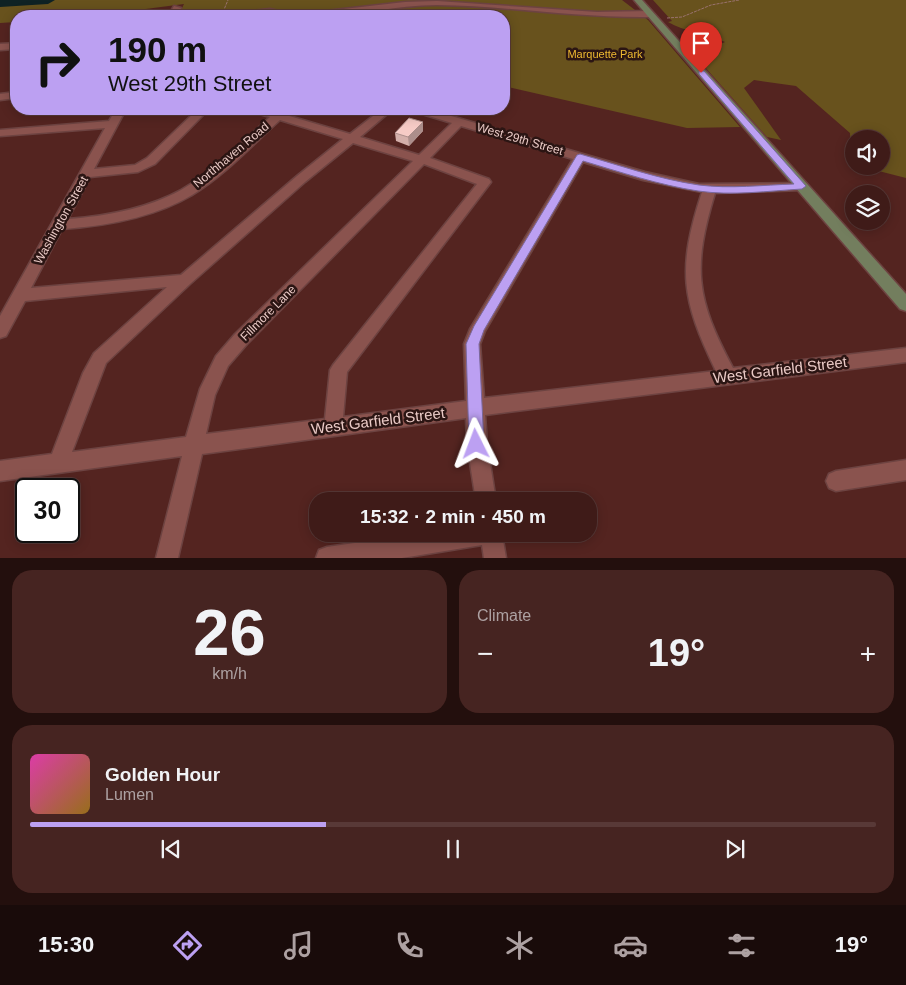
<!DOCTYPE html>
<meta charset="utf-8">
<style>
:root{--surface:#3f1b18;--page:#462421;--text:#f1f3f6;--muted:#ada1a2;--line:#583937;--accent:#bca0f2}
body{margin:0;font-family:Arial,sans-serif;background:var(--page);color:var(--text);height:100vh;display:flex;flex-direction:column;font-size:19px;white-space:nowrap}
*{box-sizing:border-box;margin:0}
p{font-size:16px;color:var(--muted)}
.icon{flex:none;width:28px;height:28px;fill:none;stroke:currentColor;stroke-width:2;stroke-linecap:round;stroke-linejoin:round}
.map{position:relative;height:558px;overflow:hidden}
.sheet{display:flex;flex-direction:column;gap:12px;padding:12px;background:#230f0d;flex:1}
.sheet>*{flex:none}
.hud{position:absolute;left:10px;top:10px;width:500px;height:105px;border-radius:20px;box-shadow:0 2px 12px #0003,0 0 0 1px var(--line);background:#bca0f2;color:#111;overflow:hidden}
.fabs{position:absolute;left:845px;top:130px;display:grid;gap:10px}
.fabs a{display:grid;place-items:center;width:45px;height:45px;border-radius:50%;background:var(--surface);box-shadow:0 2px 12px #0003,0 0 0 1px var(--line);font-size:25px}
.speed{position:absolute;left:15px;top:478px;display:flex;gap:10px;font-size:25px;font-weight:700;text-align:center}
.speed>*{display:grid;place-content:center;width:65px;height:65px;border-radius:50%;background:var(--surface);box-shadow:0 2px 12px #0003,0 0 0 1px var(--line);line-height:1}
.speed .limit{border:2px solid #111;border-radius:8px;background:#fff;color:#111}
.pin{position:absolute;display:grid;place-items:center;width:42px;height:42px;color:#fff;margin:-51px -21px;border-radius:50% 50% 50% 0;rotate:-45deg;box-shadow:0 0 5px #0007}
.pin .icon{rotate:45deg}
.me{position:absolute;width:55px;margin:-28px;rotate:357deg;stroke-linejoin:round;filter:drop-shadow(0 0 4px #0008)}
.turn{display:flex;align-items:center;gap:18px;height:105px;padding:0 15px;font-size:22px}
.turn .icon{width:65px;height:65px;stroke-width:2.5}
.turn b{display:block;font-size:35px;line-height:42px}
.big{font-size:38px;font-weight:800;line-height:1.1}
.sheet .widget{flex:1;display:flex;flex-direction:column;justify-content:center;gap:8px;min-width:0;padding:0 18px;border-radius:20px;background:var(--page)}
.sheet .dial{align-items:center;gap:0}
.dial b{font-size:65px;line-height:1}
.song{display:flex;align-items:center;gap:15px}
.cover{width:60px;height:60px;border-radius:8px;background:linear-gradient(135deg,hsl(320 70% 55%),hsl(40 70% 35%))}
.played{height:5px;border-radius:2px;background:linear-gradient(90deg,var(--accent) 35%,var(--line) 35%)}
.keys{display:flex;justify-content:space-around;direction:ltr}
.heat{display:flex;justify-content:space-between;align-items:center;font-size:28px;direction:ltr}
.sheet .tiles{flex:1;display:grid;gap:12px;grid-template-columns:1fr 1fr}
.widget:last-child{grid-column:span 2}
.trip{position:absolute;left:309px;top:492px;width:288px;height:50px;border-radius:20px;background:var(--surface);box-shadow:0 2px 12px #0003,0 0 0 1px var(--line);font-weight:800;line-height:50px;text-align:center}
.dock{display:flex;height:80px;justify-content:space-around;align-items:center;background:#190b0a;color:var(--muted)}
.dock .icon{width:35px;height:35px}
.dock .selected{color:var(--accent)}
.dock b{font-size:22px;color:var(--text)}
.map>svg:first-child{display:block}
.green{fill:#68521d}
.lines{fill:none;stroke-linecap:round;stroke-linejoin:round}
.river{fill:#0f2224;fill-rule:evenodd}
.minor-casing{stroke:#6d4341;stroke-width:3}
.major-casing{stroke:#6d4341;stroke-width:3}
.path{stroke:#9a726e;stroke-width:1;stroke-dasharray:3 1;stroke-linecap:butt}
.minor{fill:#8a534e;fill-rule:evenodd}
.major{fill:#737e5e;fill-rule:evenodd}
.wall{fill:#d4afaa}
.shaded-wall{fill:#ac8e8b}
.building{fill:#f6cbc6;stroke:#ac8e8b}
.route{fill:#bca0f2;stroke:#7a689d}
.labels{text-anchor:middle;stroke-width:5;stroke-linejoin:round;paint-order:stroke}
.far-park-label{font-size:11px;fill:#efba31;stroke:#2b1513}
.street-label{font-size:12px;fill:#eacac6;stroke:#2b1513}
.near-street-label{font-size:15px;fill:#eacac6;stroke:#2b1513}
</style>
<div class="map">
<svg width="906" height="558" viewBox="0 0 906 558">
<rect width="100%" height="100%" fill="#542420"/>
<g class="green">
<path d="M 0,0 L 622,0 L 648,20 L 740,127 L 687,128 L 504,86 L 504,16 L 178,16 L 184,4 L 92,16 L 16,16 L 16,22 L 0,23 Z"/>
<path d="M 653,0 L 906,0 L 906,178 L 859,166 L 881,166 L 881,139 L 854,139 L 854,165 L 851,164 L 850,133 L 796,86 L 754,80 L 744,88 L 781,140 L 767,137 L 695,56 L 725,42 C 706,33 684,32 668,22 L 672,21 Z"/>
</g>
<g class="lines">
<path class="river" d="M 0,0 L 55,0 L 48,4 L 0,7 Z"/>
<g class="minor-casing">
<g id="minor">
<path d="M 437,1 L 597,12 L 650,11 L 654,14 L 650,17 C 578,18 508,6 437,5 C 392,5 348,19 304,16 L 308,13 L 405,2 Z"/>
<path d="M 174,6 L 181,8 L 176,16 L 168,16 Z"/>
<path d="M 270,9 L 301,16 C 290,17 279,13 269,14 C 255,14 242,17 228,16 L 232,13 Z"/>
<path d="M 16,43 L 16,49 L 0,50 L 0,44 Z"/>
<path d="M 16,92 L 16,98 L 0,100 L 0,94 Z"/>
<path d="M 116,109 L 126,109 L 94,169 L 135,165 L 147,158 L 198,109 L 209,109 L 155,164 L 138,172 L 90,177 L 68,219 C 107,216 146,209 181,190 C 214,171 242,142 270,117 L 249,111 L 248,109 L 264,109 L 276,112 L 280,109 L 288,109 L 289,111 L 286,115 L 350,134 L 382,109 L 393,109 L 360,137 L 419,155 L 452,123 L 412,111 L 411,109 L 427,109 L 645,172 L 699,184 L 806,183 L 808,186 L 806,189 L 802,190 L 715,193 C 692,268 696,299 733,368 L 906,348 L 906,362 L 485,415 L 487,444 L 496,501 L 476,501 L 467,444 L 466,418 L 202,454 L 178,558 L 156,558 L 182,456 L 0,481 L 0,461 L 52,454 L 83,373 L 94,353 L 167,287 L 25,301 L 6,336 L 0,338 L 0,316 L 105,128 L 0,136 L 0,130 L 109,121 ZM 280,120 L 343,139 L 297,176 L 181,275 L 31,288 L 62,229 C 106,226 153,218 192,195 C 225,175 251,146 280,120 ZM 461,126 L 573,159 L 470,329 L 464,344 L 466,401 L 343,417 L 347,372 L 491,182 L 489,179 L 430,158 ZM 353,143 L 413,161 L 235,334 L 216,356 L 200,389 L 186,437 L 72,452 L 106,363 L 190,284 L 305,182 ZM 583,162 L 643,180 L 702,192 C 677,269 681,299 716,371 L 484,398 L 480,344 L 485,331 ZM 424,164 L 477,184 L 333,365 L 330,370 L 325,419 L 206,434 L 215,395 L 228,366 L 247,344 Z"/>
<path d="M 906,460 L 906,480 L 836,491 L 829,488 L 826,481 L 829,474 L 836,471 Z"/>
<path d="M 416,534 L 502,534 L 506,558 L 484,558 L 482,545 L 402,558 L 316,558 L 319,550 L 327,547 Z"/>
</g>
</g>
<g class="major-casing">
<path id="major" d="M 634,0 L 642,0 L 906,294 L 906,311 L 900,309 Z"/>
</g>
<g class="path">
<path d="M 223,12 L 228,0"/>
<path d="M 667,18 L 682,17 L 711,5 L 739,0"/>
</g>
<use href="#minor" class="minor"/>
<use href="#major" class="major"/>
</g>
<path class="wall" d="M 423,131 L 409,146 L 396,141 L 395,133 Z"/>
<path class="shaded-wall" d="M 423,122 L 423,131 L 409,146 L 408,137 Z"/>
<path class="building" d="M 409,118 L 423,122 L 408,137 L 395,133 Z"/>
<path class="route" d="M 699,71 L 704,71 L 806,186 L 802,189 C 768,191 732,196 698,191 C 659,185 620,172 583,161 L 484,330 L 479,344 L 484,444 L 482,449 L 476,451 L 471,449 L 469,444 L 466,344 L 474,326 L 577,155 L 580,154 C 619,165 658,179 699,185 C 730,189 763,185 794,184 L 699,74 Z"/>
<g class="labels">
<g class="far-park-label">
<text x="605" y="58">Marquette Park</text>
</g>
<g class="street-label">
<text transform="translate(520 139) rotate(16)" y="4">West 29th Street</text>
<text transform="translate(231 155) rotate(-40)" y="4">Northhaven Road</text>
<text transform="translate(61 220) rotate(-61)" y="4">Washington Street</text>
<text transform="translate(268 313) rotate(-45)" y="4">Fillmore Lane</text>
</g>
<g class="near-street-label">
<text transform="translate(780 370) rotate(-7)" y="5">West Garfield Street</text>
<text transform="translate(378 421) rotate(-7)" y="5">West Garfield Street</text>
</g>
</g>
</svg>
<div class="fabs">
<a><svg class="icon" aria-label="sound" viewBox="0 0 24 24"><path d="M4 9h4l5-4v14l-5-4H4zM17 9q2 3 0 6"/></svg></a>
<a><svg class="icon" aria-label="layers" viewBox="0 0 24 24"><path d="M12 4l9 5-9 5-9-5zM3 14l9 5 9-5"/></svg></a>
</div>
<div class="speed"><div class="limit">30</div></div>
<div class="pin" style="left:701px;top:73px;background:#d93025"><svg class="icon" aria-label="arrive" viewBox="0 0 24 24"><path d="M6 21V4h12l-3 4 3 4H6"/></svg></div>
<svg class="me" style="left:476px;top:444px" viewBox="-20 -20 40 40"><path d="M0-17L14 15 0 8-14 15z" fill="#bca0f2" stroke="#fff" stroke-width="4"/></svg>
<div class="trip">15:32 · 2 min · 450 m</div>
<div class="hud">
<div class="turn"><svg class="icon" aria-label="right" viewBox="0 0 24 24"><path d="M7 20v-9h11M14 6l5 5-5 5"/></svg><div><b>190 m</b>West 29th Street</div></div>
</div>
</div>
<section class="sheet">
<div class="tiles">
<div class="widget dial"><b>26</b><p>km/h</p></div>
<div class="widget"><p>Climate</p>
<div class="heat"><a>−</a><b class="big">19°</b><a>+</a></div>
</div>
<div class="widget">
<div class="song"><i class="cover"></i><div><b>Golden Hour</b><p>Lumen</p></div></div>
<div class="played"></div>
<div class="keys"><svg class="icon" aria-label="previous" viewBox="0 0 24 24"><path d="M18 5L8 12l10 7zM5 5v14"/></svg><svg class="icon" aria-label="pause" viewBox="0 0 24 24"><path d="M8 5v14M16 5v14"/></svg><svg class="icon" aria-label="next" viewBox="0 0 24 24"><path d="M6 5l10 7-10 7zM19 5v14"/></svg></div>
</div>
</div>
</section>
<nav class="dock">
<b>15:30</b>
<svg class="icon selected" aria-label="directions" viewBox="0 0 24 24"><path d="M12 3l9 9-9 9-9-9zM9 14v-3h6M13 9l2 2-2 2"/></svg>
<svg class="icon" aria-label="music" viewBox="0 0 24 24"><path d="M9 18V5l10-2v13"/><circle cx="6" cy="18" r="3"/><circle cx="16" cy="16" r="3"/></svg>
<svg class="icon" aria-label="phone" viewBox="0 0 24 24"><path d="M5 4h4l2 5-3 2q2 4 5 5l2-3 5 2v4C11 20 4 13 5 4z"/></svg>
<svg class="icon" aria-label="climate" viewBox="0 0 24 24"><path d="M12 3v18M4 7l16 10M4 17L20 7"/></svg>
<svg class="icon" aria-label="car" viewBox="0 0 24 24"><path d="M5 17H2v-5l4-1 3-4h7l3 4 3 1v5h-3M9 17h6M6 11h13"/><circle cx="7" cy="17" r="2"/><circle cx="17" cy="17" r="2"/></svg>
<svg class="icon" aria-label="filters" viewBox="0 0 24 24"><path d="M4 7h16M4 17h16"/><circle cx="9" cy="7" r="2"/><circle cx="15" cy="17" r="2"/></svg>
<b>19°</b>
</nav>
